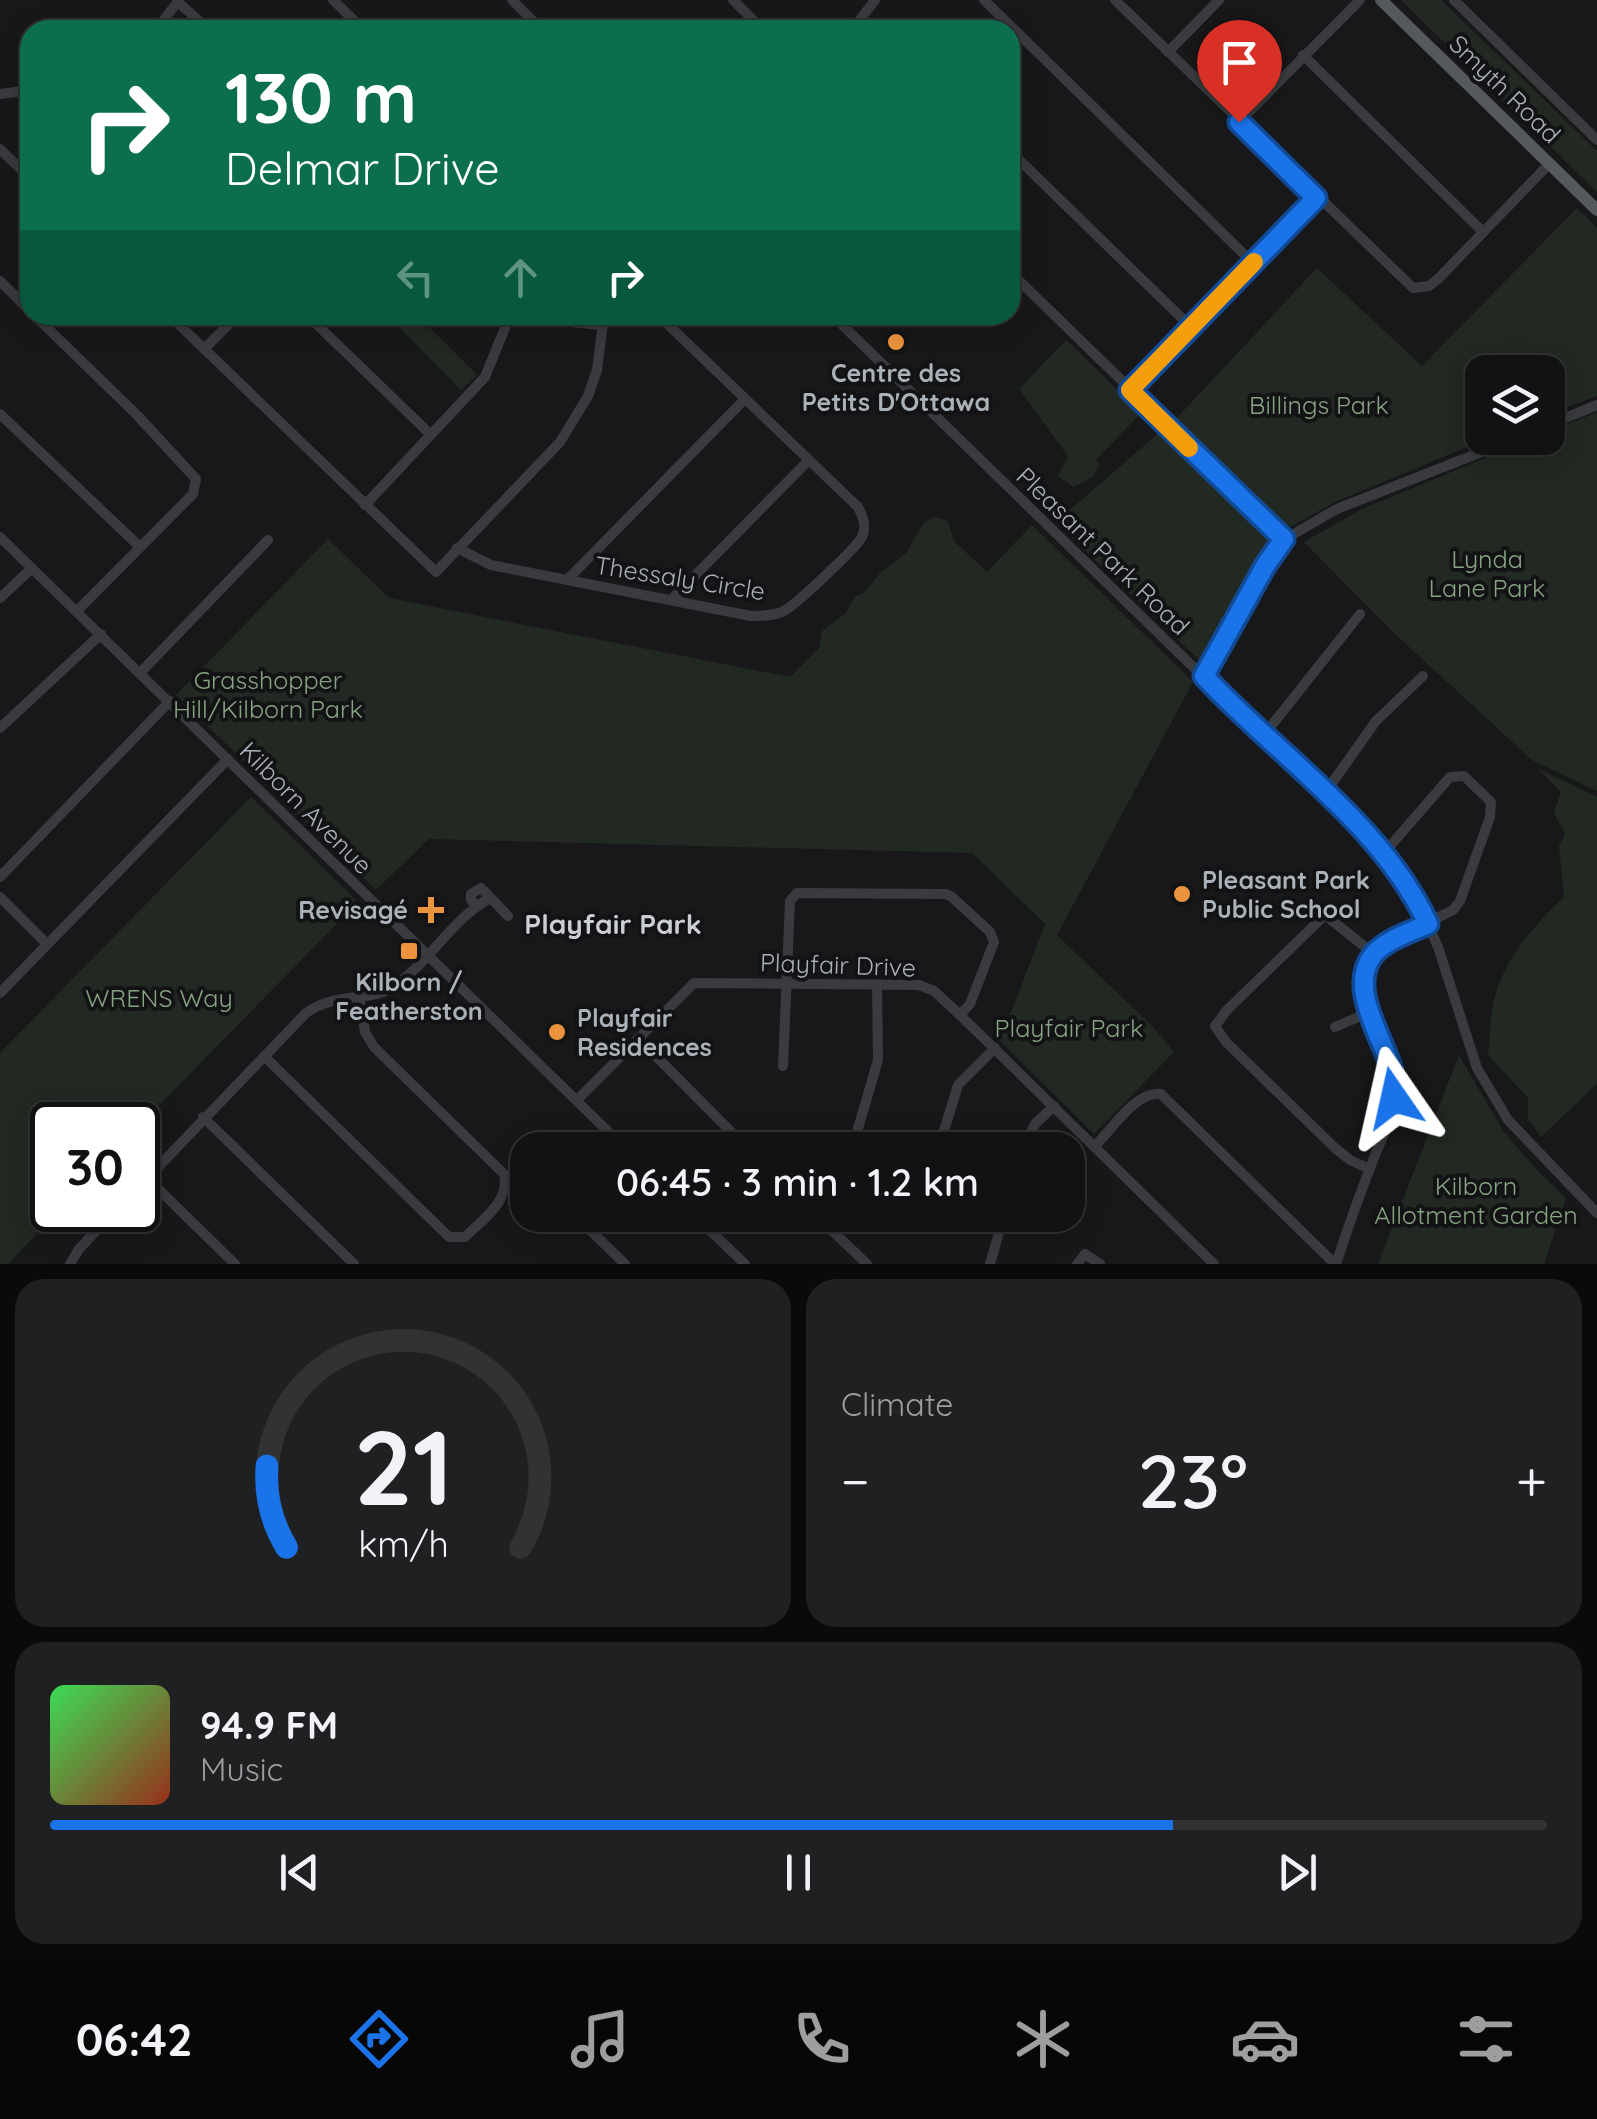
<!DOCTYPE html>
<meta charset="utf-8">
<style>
:root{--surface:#121214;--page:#1f2022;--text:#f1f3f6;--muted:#9c9ea0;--line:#313234;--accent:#1a73e8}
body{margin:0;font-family:Quicksand,sans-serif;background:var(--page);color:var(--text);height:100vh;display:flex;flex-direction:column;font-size:38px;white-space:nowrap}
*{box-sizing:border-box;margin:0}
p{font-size:32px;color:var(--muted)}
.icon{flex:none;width:55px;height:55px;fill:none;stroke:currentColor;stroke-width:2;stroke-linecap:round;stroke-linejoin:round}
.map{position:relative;height:1264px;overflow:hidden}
.details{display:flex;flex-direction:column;gap:15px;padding:15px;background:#0a0a0b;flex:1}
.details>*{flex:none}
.guide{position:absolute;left:20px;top:20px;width:1000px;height:305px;border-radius:30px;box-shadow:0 5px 25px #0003,0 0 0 2px var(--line);background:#0b6e4f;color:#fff;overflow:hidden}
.buttons{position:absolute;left:1465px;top:355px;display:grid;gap:20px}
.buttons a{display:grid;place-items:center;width:100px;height:100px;border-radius:20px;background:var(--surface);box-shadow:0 5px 25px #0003,0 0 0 2px var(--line);font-size:50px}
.speed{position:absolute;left:30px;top:1102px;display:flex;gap:20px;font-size:50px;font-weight:700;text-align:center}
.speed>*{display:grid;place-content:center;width:130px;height:130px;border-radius:50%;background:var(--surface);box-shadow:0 5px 25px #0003,0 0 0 2px var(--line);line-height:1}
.speed .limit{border:5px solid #111;border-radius:15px;background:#fff;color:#111}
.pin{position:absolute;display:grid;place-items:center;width:85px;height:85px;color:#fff;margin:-102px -42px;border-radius:50% 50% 50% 0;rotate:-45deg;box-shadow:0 0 10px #0007}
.pin .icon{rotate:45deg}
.me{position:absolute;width:110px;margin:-55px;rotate:349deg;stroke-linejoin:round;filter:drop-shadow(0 0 8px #0008)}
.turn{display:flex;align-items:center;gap:35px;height:210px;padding:0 40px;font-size:45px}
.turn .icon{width:130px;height:130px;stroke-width:2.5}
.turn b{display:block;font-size:70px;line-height:85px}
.lanes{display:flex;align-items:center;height:95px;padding:0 40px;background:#0003;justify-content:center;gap:50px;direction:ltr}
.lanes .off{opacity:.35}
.big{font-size:75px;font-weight:600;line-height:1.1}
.details .card{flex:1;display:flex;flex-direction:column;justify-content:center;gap:15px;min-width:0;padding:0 35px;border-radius:30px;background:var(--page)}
.details .dial{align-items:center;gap:0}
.dial svg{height:260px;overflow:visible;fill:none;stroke:var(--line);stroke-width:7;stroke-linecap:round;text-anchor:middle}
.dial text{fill:var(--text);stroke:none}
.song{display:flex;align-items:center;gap:30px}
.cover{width:120px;height:120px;border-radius:15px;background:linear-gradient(135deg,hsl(130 70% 55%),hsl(10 70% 35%))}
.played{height:10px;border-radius:5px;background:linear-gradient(90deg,var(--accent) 75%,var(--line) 75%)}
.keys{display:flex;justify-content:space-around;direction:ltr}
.heat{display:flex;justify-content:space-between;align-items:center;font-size:55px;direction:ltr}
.details .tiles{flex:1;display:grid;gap:15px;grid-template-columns:1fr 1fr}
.card:last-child{grid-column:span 2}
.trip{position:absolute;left:510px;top:1132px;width:575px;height:100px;border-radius:30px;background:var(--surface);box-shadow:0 5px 25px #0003,0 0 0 2px var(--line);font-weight:600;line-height:100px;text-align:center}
.menu{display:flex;height:160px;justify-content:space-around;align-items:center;background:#070708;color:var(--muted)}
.menu .icon{width:70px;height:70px}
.menu .selected{color:var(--accent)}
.menu b{font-size:45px;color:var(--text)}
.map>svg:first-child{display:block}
.green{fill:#222922}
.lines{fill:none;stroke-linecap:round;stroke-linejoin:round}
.minor{stroke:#393b3e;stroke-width:10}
.major{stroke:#55585d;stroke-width:12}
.route-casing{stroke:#114b97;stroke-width:25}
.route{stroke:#1a73e8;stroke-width:18}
.slow{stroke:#f59e0b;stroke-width:18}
.poi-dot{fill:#ec933d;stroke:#131315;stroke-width:4}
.labels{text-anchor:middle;stroke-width:8;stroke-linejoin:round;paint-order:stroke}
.street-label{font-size:25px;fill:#aab1b9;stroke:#131315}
.poi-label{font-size:25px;font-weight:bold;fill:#aab1b9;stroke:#131315}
.park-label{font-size:25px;fill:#86a382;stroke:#131315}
.neighbourhood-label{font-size:28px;font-weight:bold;fill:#cbcfd5;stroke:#131315}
</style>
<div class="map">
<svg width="1597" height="1264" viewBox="0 0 1597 1264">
<rect width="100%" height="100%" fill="#18181a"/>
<g class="green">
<path d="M 1401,0 L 1441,0 L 1597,151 L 1597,192 Z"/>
<path d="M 1577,208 L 1597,228 L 1597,396 L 1548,414 L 1548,372 L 1482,372 L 1484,440 L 1335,502 L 1287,529 L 1174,421 L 1317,268 L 1422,366 Z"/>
<path d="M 387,315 L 417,315 L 477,375 L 461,390 Z"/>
<path d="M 1066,340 L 1141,413 L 1096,460 L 1099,464 L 1094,476 L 1074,487 L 1058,476 L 1068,456 L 1019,389 Z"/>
<path d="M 1597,412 L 1597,791 L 1532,760 L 1394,633 L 1304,542 L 1362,509 L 1534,438 L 1548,438 L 1548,432 Z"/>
<path d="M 1161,431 L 1275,538 L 1199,660 L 1056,522 Z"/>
<path d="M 934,517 L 948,521 L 954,541 L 987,572 L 1032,525 L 1193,682 L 1057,935 L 1154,1028 L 1174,1052 L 1094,1134 L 1000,1041 L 1045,924 L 972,853 L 429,839 L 376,890 L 176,695 L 328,539 L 389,598 L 790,677 L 819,648 L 822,631 L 845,614 L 855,597 L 866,591 L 880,573 L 906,553 L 923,524 Z"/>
<path d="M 1537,768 L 1597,797 L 1597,1084 L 1541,1137 L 1528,1119 L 1528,1098 L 1488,1055 C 1490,1038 1490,1018 1494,1000 C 1504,959 1534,925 1564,897 L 1559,846 L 1565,834 L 1554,813 L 1561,792 Z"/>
<path d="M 251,797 L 358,902 L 138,1127 L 52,1125 L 52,1210 L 60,1210 L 8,1264 L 0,1264 L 0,1053 Z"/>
<path d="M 1459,1055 L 1503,1131 L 1535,1168 L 1566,1198 L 1544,1264 L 1378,1264 Z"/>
</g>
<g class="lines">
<g class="minor">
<path d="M 333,0 L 364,30"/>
<path d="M 512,0 L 542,30"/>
<path d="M 733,0 L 763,30"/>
<path d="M 984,0 L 1253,263"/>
<path d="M 1115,0 L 1413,288 L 1429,286 L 1439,278 L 1549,164"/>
<path d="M 1454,0 L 1597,140"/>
<path d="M 178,2 L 209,30"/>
<path d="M 156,30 L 179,0"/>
<path d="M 852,30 L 875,0"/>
<path d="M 1168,52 L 1219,0"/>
<path d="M 1303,55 L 1482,231"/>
<path d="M 0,94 L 30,90"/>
<path d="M 1239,122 L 1360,0"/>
<path d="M 0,149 L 30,178"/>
<path d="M 1010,151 L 1191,327"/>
<path d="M 1010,272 L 1285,539"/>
<path d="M 0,281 L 30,311"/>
<path d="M 34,315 L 137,415 L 196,479 L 193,494 L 77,611"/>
<path d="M 169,315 L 436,572 L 560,442 L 588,396 L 597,370 L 604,315"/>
<path d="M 307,315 L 429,433"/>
<path d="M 832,315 L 1384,853 L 1415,895 L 1438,947 L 1477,1068 L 1508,1120 L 1597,1213"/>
<path d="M 506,316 L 602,325"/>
<path d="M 204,349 L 238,315"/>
<path d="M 1131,390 L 1316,197"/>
<path d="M 0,414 L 139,546"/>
<path d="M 1548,425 L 1597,405"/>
<path d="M 365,505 L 485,377 L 509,318"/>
<path d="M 0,537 L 627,1150"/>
<path d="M 457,548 L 491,565 L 751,616 C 762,616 772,616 782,612 C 794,607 856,548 862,537 C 867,526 863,517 858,507 L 658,315"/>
<path d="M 567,580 L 745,399"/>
<path d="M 0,598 L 32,568"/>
<path d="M 671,600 L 809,460"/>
<path d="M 140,673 L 268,540"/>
<path d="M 1204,676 L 1265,566 L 1285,539 L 1337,509 L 1517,438"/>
<path d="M 0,728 L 101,634"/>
<path d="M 1264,735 L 1360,614"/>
<path d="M 1325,793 L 1376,721 L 1423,676"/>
<path d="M 0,877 L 170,701"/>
<path d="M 0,897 L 46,943"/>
<path d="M 477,906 L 471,900 L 471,894 L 481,888 L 508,916"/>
<path d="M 0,993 L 228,759"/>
<path d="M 1335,1027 L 1370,1012"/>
<path d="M 638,1038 L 749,1150"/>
<path d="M 264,1056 L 449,1237 L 465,1237 C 483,1219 510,1202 504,1174 L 374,1047 L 365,1032 L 359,995"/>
<path d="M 783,1066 L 790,901 L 797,893 L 946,894 L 952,897 L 990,932 L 994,942 L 970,1004 L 960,1015"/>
<path d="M 577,1100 L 694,983 L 919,985 L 934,991 L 960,1015 L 1214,1264"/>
<path d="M 203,1117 L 354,1264"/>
<path d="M 1095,1146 C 1111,1130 1137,1090 1161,1094 L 1335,1264"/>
<path d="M 869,1150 L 857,1132 L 878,1060 L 877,984"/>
<path d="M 938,1150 L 958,1085 L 995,1048"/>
<path d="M 1023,1150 L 1035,1124 L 1054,1106"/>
<path d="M 1370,1169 L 1350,1160 L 1335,1148 L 1226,1042 L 1215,1026 L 1227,1010 L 1325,915 L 1374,954"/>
<path d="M 147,1178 L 235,1264"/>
<path d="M 138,1188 L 306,1013 C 337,991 368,1003 393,987 C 429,963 452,919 490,898"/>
<path d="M 581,1215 L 585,1225 L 625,1264"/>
<path d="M 694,1215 L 745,1264"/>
<path d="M 816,1215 L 867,1264"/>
<path d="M 70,1264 L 79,1249 L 116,1210"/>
<path d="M 990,1264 L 1004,1215"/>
<path d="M 1077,1264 L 1085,1254 L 1100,1264"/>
<path d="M 1336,1264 C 1348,1227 1361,1191 1375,1155 C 1383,1136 1393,1117 1394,1096 C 1396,1054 1340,984 1378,950 C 1398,933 1429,923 1453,910 L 1460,901 L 1490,817 L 1491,802 L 1464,776 L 1450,777 L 1384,853"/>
</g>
<path class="major" d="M 1381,0 L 1597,210"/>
</g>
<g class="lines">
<g class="route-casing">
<path id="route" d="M 1239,122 L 1316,198 L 1130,390 L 1284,539 L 1265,566 L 1204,676 C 1277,755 1382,824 1428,924 C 1411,932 1385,940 1373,955 C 1348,987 1381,1035 1391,1067 C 1394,1077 1394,1088 1394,1098"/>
</g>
<use href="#route" class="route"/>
<path class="slow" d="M 1189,448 L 1130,390 L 1254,262"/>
</g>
<g class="poi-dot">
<circle cx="896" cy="342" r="10"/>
<circle cx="1182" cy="894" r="10"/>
<path d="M426 895h10v10h10v10h-10v10h-10v-10h-10v-10h10z"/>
<rect x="399" y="941" width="20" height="20" rx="5"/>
<circle cx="557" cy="1032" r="10"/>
</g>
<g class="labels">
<g class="street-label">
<text transform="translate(1505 89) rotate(44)" y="9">Smyth Road</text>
<text transform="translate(1103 551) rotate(44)" y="9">Pleasant Park Road</text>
<text transform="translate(680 578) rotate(9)" y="9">Thessaly Circle</text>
<text transform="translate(306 808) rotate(45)" y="9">Kilborn Avenue</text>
<text transform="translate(838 965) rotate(2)" y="9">Playfair Drive</text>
</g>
<g class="poi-label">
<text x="896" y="382">Centre des<tspan x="896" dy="29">Petits D'Ottawa</tspan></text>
<text x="1202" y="889" text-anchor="start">Pleasant Park<tspan x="1202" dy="29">Public School</tspan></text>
<text x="408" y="919" text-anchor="end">Revisagé</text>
<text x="409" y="991">Kilborn /<tspan x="409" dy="29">Featherston</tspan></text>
<text x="577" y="1027" text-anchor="start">Playfair<tspan x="577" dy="29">Residences</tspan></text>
</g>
<g class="park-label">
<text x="1319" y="414">Billings Park</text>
<text x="1487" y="568">Lynda<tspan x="1487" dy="29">Lane Park</tspan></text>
<text x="268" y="689">Grasshopper<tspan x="268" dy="29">Hill/Kilborn Park</tspan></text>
<text x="159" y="1007">WRENS Way</text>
<text x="1069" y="1037">Playfair Park</text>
<text x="1476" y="1195">Kilborn<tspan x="1476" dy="29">Allotment Garden</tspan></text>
</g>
<g class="neighbourhood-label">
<text x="613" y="934">Playfair Park</text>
</g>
</g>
</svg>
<div class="buttons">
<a><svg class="icon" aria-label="layers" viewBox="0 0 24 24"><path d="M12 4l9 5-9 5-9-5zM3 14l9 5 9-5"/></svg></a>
</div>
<div class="speed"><div class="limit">30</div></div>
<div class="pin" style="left:1239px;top:122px;background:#d93025"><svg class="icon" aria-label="arrive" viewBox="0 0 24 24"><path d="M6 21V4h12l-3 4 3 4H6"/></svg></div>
<svg class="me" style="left:1394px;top:1098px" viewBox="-20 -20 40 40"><path d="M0-17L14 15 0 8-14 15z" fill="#1a73e8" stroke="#fff" stroke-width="4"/></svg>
<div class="trip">06:45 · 3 min · 1.2 km</div>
<div class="guide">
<div class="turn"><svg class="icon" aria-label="right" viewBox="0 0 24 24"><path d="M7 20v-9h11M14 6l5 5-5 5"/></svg><div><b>130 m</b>Delmar Drive</div></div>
<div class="lanes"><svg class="icon off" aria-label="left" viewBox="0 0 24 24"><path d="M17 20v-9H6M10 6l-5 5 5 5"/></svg><svg class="icon off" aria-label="ahead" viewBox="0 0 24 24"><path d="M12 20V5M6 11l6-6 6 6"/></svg><svg class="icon" aria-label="right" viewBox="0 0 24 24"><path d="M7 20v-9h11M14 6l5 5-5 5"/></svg></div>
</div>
</div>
<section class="details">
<div class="tiles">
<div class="card dial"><svg viewBox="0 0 100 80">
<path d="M14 69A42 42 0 1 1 86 69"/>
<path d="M14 69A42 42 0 0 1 8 44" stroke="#1a73e8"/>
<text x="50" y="56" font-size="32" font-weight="700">21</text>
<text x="50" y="72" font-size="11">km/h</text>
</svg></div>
<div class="card"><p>Climate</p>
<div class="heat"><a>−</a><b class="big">23°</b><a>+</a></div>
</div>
<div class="card">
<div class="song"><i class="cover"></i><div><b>94.9 FM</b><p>Music</p></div></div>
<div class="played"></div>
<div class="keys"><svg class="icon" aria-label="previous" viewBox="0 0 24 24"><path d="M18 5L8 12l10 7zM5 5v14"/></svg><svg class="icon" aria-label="pause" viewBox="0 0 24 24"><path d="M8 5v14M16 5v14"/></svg><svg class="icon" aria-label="next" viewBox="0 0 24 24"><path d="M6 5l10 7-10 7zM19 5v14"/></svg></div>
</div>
</div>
</section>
<nav class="menu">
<b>06:42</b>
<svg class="icon selected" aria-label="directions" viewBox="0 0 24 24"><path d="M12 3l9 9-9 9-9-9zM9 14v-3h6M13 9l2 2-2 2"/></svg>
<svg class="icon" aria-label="music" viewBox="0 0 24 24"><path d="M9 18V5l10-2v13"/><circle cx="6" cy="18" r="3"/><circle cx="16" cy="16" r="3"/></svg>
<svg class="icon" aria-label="phone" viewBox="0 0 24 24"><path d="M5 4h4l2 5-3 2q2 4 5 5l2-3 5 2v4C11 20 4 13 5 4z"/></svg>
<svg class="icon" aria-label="climate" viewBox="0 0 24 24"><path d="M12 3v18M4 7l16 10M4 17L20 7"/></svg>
<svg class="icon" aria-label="car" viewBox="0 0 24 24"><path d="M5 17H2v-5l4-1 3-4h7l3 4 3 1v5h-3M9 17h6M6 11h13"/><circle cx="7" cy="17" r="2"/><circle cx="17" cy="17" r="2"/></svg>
<svg class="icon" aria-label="filters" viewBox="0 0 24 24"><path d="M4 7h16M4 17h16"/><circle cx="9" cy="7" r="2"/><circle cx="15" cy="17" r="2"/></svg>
</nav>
